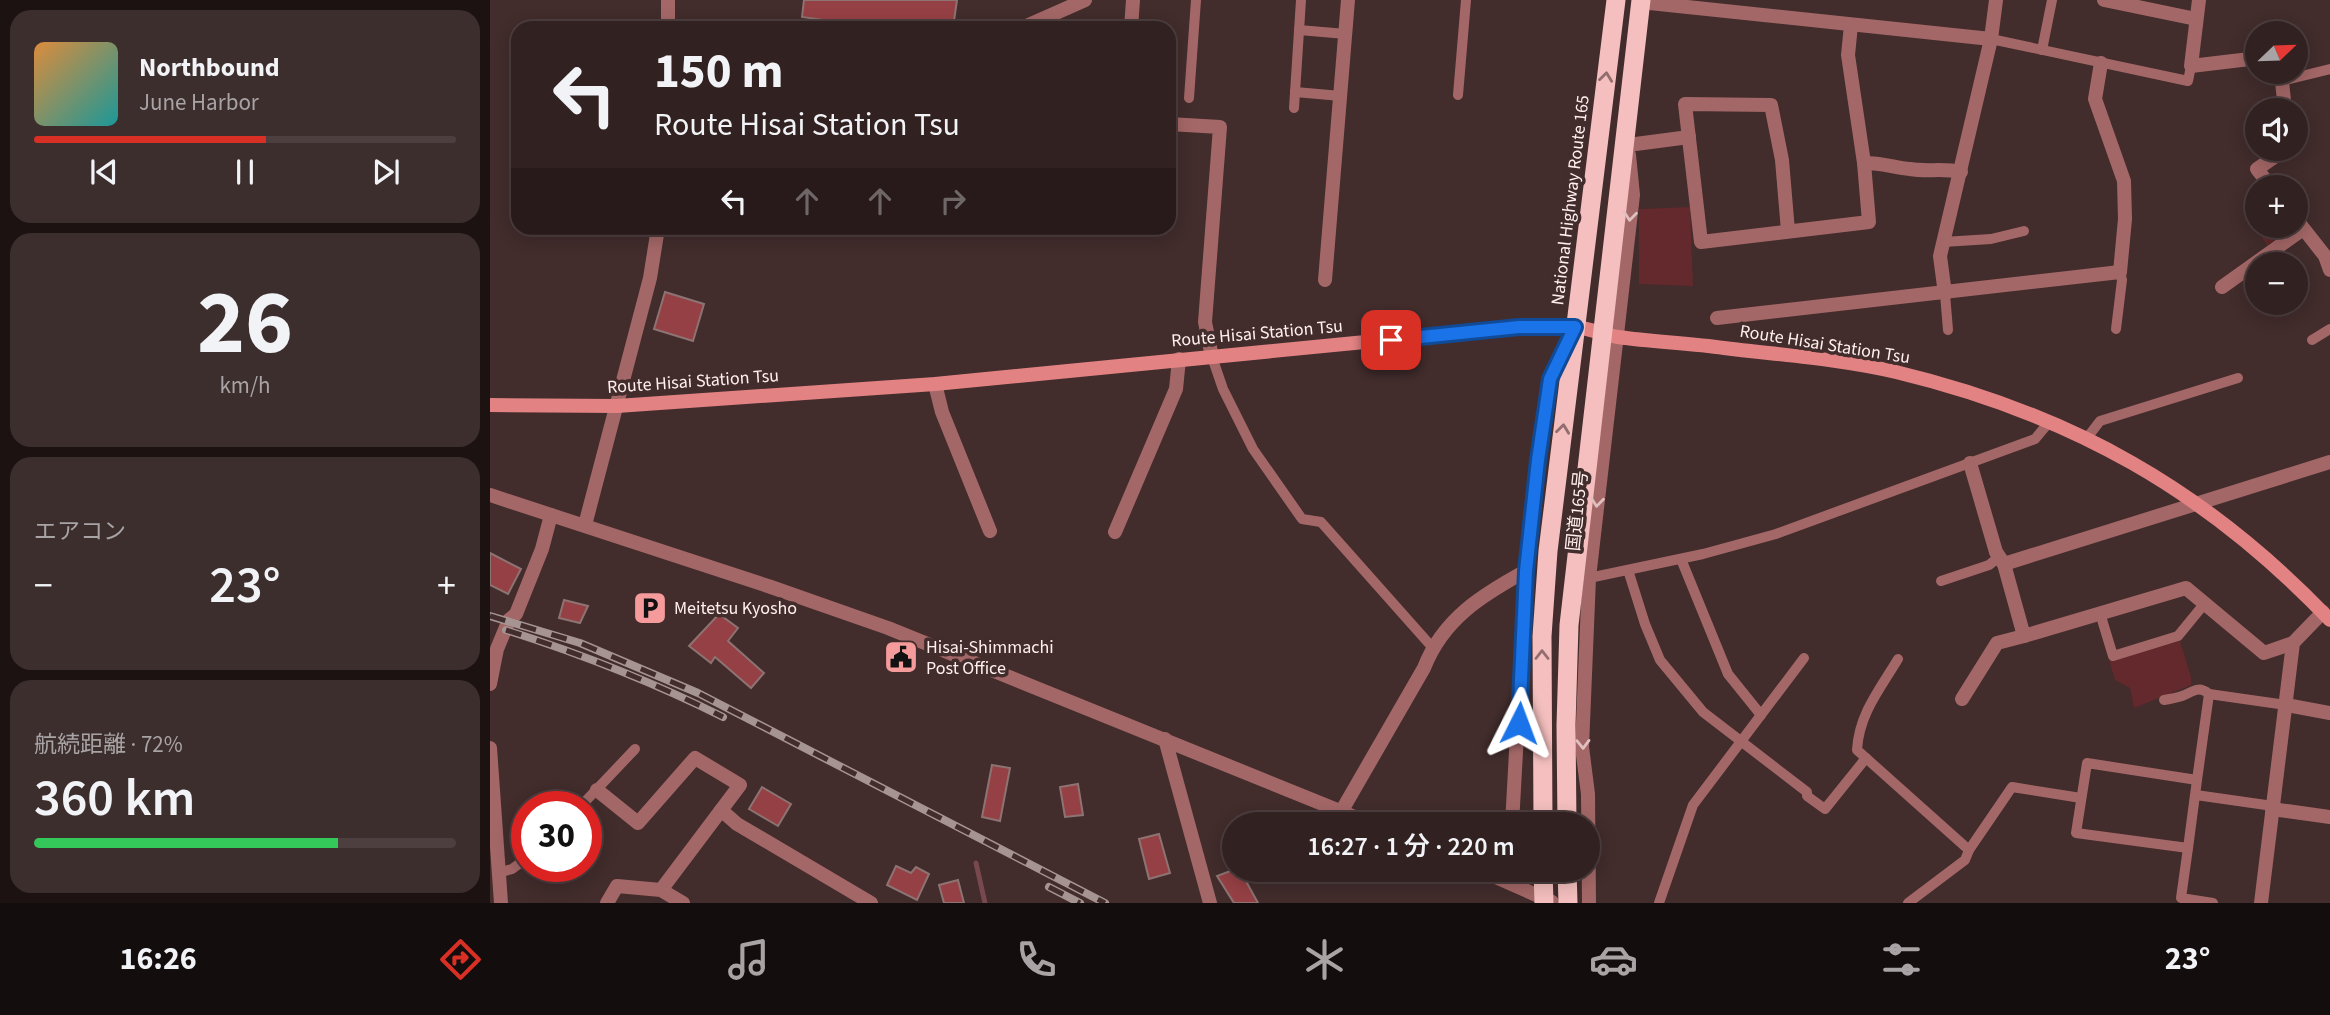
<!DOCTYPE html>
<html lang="ja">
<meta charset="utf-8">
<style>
:root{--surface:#322121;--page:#3d2e2e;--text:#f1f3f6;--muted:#a8a3a5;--line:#4d3e3f;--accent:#d93025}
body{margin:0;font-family:"Source Sans 3","Noto Sans JP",sans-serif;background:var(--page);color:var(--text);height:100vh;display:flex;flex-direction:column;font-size:26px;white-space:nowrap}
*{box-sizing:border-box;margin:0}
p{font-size:23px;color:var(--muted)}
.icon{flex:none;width:38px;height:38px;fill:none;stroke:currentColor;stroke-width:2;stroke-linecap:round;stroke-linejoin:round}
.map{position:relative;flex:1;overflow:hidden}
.panel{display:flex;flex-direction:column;gap:10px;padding:10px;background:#1c1212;width:490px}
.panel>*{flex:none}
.top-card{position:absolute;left:21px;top:21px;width:665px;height:214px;border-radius:21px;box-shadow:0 4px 18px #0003,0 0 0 2px var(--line);background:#322121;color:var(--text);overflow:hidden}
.needle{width:46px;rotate:67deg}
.buttons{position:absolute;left:1755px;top:21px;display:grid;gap:14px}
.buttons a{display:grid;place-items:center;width:63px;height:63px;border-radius:50%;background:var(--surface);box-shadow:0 4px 18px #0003,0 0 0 2px var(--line);font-size:35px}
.speed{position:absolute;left:21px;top:791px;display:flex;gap:14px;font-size:35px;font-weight:700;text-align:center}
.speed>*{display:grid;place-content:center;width:91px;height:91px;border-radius:50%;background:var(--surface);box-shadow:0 4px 18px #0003,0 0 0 2px var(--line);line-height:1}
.speed .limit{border:10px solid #d22;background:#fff;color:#111}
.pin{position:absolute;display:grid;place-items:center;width:60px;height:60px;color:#fff;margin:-30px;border-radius:14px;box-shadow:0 4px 10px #0006}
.me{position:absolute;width:77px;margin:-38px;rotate:3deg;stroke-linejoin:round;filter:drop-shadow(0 0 5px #0008)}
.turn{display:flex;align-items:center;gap:24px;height:147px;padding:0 28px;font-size:32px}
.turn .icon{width:91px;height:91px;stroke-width:2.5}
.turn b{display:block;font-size:49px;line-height:60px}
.lanes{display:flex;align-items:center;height:66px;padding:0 28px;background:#0003;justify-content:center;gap:35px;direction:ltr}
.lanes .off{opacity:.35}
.big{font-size:52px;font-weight:600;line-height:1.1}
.panel .widget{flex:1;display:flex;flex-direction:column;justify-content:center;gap:10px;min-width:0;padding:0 24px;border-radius:21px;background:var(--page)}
.panel .dial{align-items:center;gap:0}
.dial b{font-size:91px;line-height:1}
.song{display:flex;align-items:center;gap:21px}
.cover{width:84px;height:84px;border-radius:10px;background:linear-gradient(135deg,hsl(30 70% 55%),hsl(180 70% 35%))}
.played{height:7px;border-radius:4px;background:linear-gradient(90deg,var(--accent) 55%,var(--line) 55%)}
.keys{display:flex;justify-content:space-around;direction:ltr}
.heat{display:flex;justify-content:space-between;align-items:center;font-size:38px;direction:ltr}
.charge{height:10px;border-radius:5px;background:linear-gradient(90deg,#34c759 72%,var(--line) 0)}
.trip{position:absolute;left:732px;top:812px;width:378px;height:70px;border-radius:35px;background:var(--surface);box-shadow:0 4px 18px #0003,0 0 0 2px var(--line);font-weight:600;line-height:70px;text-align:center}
.menu{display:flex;height:112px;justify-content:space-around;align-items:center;background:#140d0d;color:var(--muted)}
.menu .icon{width:49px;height:49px}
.menu .current{color:var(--accent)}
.menu b{font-size:32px;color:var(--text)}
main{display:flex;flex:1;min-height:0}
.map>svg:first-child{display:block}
.green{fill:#63292c}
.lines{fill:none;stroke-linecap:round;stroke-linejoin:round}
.stream{stroke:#77484e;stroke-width:5}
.building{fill:#954044;stroke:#8d7372;stroke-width:2}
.service{stroke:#a46767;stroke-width:10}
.minor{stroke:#a46767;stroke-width:14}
.tertiary{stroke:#a46767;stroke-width:14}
.secondary{stroke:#e38283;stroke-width:14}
.trunk{stroke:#f4bfbe;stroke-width:19}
.rail-casing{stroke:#a69493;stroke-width:8}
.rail{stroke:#422c2c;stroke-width:5;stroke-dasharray:16;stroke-linecap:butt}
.trunk-bridge{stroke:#f4bfbe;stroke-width:19}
.oneway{stroke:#926e6e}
.oneway2{stroke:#dfc0bf}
.route-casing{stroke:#114b97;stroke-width:18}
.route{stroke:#1a73e8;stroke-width:12}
.labels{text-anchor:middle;stroke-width:7;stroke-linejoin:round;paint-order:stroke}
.street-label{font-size:18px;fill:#fff0ef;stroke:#422c2c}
.poi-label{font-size:18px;fill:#fff0ef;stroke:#422c2c;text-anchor:start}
</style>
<main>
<section class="panel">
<div class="widget">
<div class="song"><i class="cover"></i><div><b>Northbound</b><p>June Harbor</p></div></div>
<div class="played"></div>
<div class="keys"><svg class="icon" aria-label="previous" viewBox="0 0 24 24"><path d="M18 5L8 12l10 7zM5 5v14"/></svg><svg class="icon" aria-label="pause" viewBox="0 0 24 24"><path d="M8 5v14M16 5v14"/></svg><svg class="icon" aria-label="next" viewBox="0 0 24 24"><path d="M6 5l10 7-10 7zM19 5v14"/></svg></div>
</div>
<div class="widget dial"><b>26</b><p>km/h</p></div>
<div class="widget"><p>エアコン</p>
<div class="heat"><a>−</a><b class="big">23°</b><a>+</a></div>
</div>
<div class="widget"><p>航続距離 · 72%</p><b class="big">360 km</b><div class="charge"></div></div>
</section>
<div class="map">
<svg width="1840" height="903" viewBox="0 0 1840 903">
<rect width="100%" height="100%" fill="#422c2c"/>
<g class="green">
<path d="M 1767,205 L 1768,226 L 1798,226 L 1795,233 L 1777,245 L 1756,213 Z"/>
<path d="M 1200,207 L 1203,286 L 1149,284 L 1149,209 Z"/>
<path d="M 1690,641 L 1701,677 L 1701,685 L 1644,708 L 1640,688 L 1625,680 L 1619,660 Z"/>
</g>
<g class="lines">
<path class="stream" d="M 486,863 L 495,903"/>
</g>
<g class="building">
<path d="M 314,0 L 467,0 L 463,28 L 390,28 L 312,17 Z"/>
<path d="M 175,292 L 214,304 L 203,341 L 164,329 Z"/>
<path d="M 0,553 L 31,569 L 18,594 L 0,585 Z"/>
<path d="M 74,600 L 98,606 L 90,623 L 69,618 Z"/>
<path d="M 229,614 L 248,628 L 238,641 L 274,673 L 261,688 L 225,657 L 221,663 L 199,646 Z"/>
<path d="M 502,765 L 520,768 L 510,821 L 492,817 Z"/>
<path d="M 588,784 L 593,815 L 575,817 L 570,787 Z"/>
<path d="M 272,787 L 301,804 L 288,826 L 259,809 Z"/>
<path d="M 669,834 L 680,873 L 659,879 L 649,839 Z"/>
<path d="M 406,866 L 421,873 L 426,867 L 439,874 L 427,900 L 397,885 Z"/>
<path d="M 743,870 L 754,870 L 760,881 L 757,883 L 768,903 L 744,903 L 727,876 Z"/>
<path d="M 468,880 L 474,903 L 454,903 L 449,885 Z"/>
</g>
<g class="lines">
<g class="service">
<path d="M 809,30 L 856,34"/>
<path d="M 1501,39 L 1698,81 L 1701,66"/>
<path d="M 1552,50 L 1562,0"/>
<path d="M 1791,81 L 1840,69"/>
<path d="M 805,92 L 851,96"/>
<path d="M 968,95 L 976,0"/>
<path d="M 699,98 L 706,0"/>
<path d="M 804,108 L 811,0"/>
<path d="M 1453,242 L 1501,239 L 1534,231"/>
<path d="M 1455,294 L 1458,330"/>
<path d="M 1626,329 L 1632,280 L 1630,272"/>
<path d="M 1822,340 L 1840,329"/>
<path d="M 722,357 L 733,389 L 763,449 L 812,519 L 831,522 L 942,647"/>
<path d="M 1597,438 L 1610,421 L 1748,378"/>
<path d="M 1191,559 L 1238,674 L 1271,715"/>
<path d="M 1138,570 L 1155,624 L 1170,660 L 1213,712 L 1317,792 L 1317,796 L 1335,809 L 1376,758"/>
<path d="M 1099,578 L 1213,554 L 1286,534 L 1545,439 L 1560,421"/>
<path d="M 1451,581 L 1499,565 L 1509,557"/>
<path d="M 1610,613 L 1623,656 L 1688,636 L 1715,603"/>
<path d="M 1408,659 C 1390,689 1369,714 1367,750 L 1479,850 L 1522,787 L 1591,798"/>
<path d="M 1674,700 C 1680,699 1686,698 1692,696 C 1703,692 1708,685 1719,694"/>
<path d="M 1707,780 L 1698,848 L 1586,833 L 1597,763 L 1707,780 L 1719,694 L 1796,705"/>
<path d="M 1706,795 L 1783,806"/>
<path d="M 90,807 L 145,749"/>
<path d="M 1698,848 L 1691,898 L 1723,903"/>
<path d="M 8,873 L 22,869 L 37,858"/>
<path d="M 1169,903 L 1203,805 L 1314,658"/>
<path d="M 1418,903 L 1475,860 L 1479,850"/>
</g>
<g class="minor">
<path d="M 1614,0 L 1706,19"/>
<path d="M 1709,0 L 1701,66 L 1768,58"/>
<path d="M 1150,2 L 1501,39"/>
<path d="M 178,28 L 178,0"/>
<path d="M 532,28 L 595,0"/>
<path d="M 641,28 L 643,0"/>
<path d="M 1791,72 L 1795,110"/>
<path d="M 679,124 L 730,127 L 715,322 L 722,357"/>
<path d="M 1138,145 L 1199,137"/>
<path d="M 1374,163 C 1392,163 1403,167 1420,169 C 1437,172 1454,168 1471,172"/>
<path d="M 1781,187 L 1767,169 L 1796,149"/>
<path d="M 1806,219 L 1835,256 L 1840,270"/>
<path d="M 1298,231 L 1292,160 L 1281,105 L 1195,104 L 1211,242 L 1379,222 L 1374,163 L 1358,55 L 1361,25"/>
<path d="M 835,280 L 858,0"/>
<path d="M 1732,287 L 1813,229"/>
<path d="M 1455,294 L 1450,256 L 1501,39 L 1506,0"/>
<path d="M 1227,318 L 1630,272 L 1635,219 L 1634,181 L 1605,99 L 1611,63"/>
<path d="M 445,384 L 452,412 L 500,531"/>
<path d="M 1480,463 L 1506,552 L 1514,564 L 1840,462"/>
<path d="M 0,495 L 281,587 L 398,628 L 882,824"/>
<path d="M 95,525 L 160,278 L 168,228"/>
<path d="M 625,532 L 686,389 L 689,359"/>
<path d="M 1514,564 L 1534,636 L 1696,588 L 1774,653 L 1803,643"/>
<path d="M 19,620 L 26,614 L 52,549 L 61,515"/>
<path d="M 1472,699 L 1507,643 L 1534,636"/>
<path d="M 1796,705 L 1840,713"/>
<path d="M 675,739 L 720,903"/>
<path d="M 107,790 L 148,823 L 205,758 L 250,785 L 171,890"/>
<path d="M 1782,809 L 1840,817"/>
<path d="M 231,810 L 247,824 L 381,903"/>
<path d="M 851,812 L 934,668 C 953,619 992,595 1036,571"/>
<path d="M 1022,824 L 1036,571 L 1048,460 L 1060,379 L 1081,335"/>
<path d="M 990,870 L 1062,902"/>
<path d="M 117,903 L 127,886 L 171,890 L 193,903"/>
<path d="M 1099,903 L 1098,794 L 1092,747 L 1099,578 L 1143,195 L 1139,155"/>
<path d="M 1771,903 L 1803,643 L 1833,612"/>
</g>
<g class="tertiary">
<path d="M 0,684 L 7,649 L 19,620"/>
<path d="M 0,748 L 11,903"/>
</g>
<path class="secondary" d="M 0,405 L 127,406 L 445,384 L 1029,327 C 1048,327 1069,325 1087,327 C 1101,329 1115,335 1128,337 C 1163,342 1199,343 1234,348 C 1291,355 1350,359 1406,372 C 1581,414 1716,490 1840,620"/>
<g class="trunk">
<path d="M 1053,824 L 1052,636 L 1058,551 L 1126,0"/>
<path d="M 1077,824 L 1076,725 L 1079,625 L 1151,0"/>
<path d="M 1077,870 L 1078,903"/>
</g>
<g class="rail-casing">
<g id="rail">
<path d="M 0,616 L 90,643 L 208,693 L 615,903"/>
<path d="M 16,630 C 91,654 163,682 233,717"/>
<path d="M 559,887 L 590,903"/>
</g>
</g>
<use href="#rail" class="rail"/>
<path class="trunk-bridge" d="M 1053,870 L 1054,903"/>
</g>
<defs><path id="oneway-chevron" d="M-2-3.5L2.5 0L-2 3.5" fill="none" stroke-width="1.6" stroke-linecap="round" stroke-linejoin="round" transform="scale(1.75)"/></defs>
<g class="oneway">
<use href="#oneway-chevron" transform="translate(1116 77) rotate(-83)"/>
<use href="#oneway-chevron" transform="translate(1073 429) rotate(-83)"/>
<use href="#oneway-chevron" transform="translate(1052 655) rotate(-90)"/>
</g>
<g class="oneway2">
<use href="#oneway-chevron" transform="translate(1140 216) rotate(96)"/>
<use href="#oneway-chevron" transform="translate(1107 502) rotate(96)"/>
<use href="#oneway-chevron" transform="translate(1093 744) rotate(89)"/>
</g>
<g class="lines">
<g class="route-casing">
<path id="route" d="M 901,340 L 1029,327 L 1085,327 L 1060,379 L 1048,460 L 1036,571 L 1029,723"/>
</g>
<use href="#route" class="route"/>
</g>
<defs>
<g id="parking-square" transform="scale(1.75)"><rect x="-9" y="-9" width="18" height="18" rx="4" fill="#f59b9b" stroke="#422c2c"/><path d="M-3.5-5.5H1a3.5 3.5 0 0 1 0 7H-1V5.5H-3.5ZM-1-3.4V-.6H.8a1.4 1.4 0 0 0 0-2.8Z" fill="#111"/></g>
<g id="civic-square" transform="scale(1.75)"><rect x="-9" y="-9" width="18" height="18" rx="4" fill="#f59b9b" stroke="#422c2c"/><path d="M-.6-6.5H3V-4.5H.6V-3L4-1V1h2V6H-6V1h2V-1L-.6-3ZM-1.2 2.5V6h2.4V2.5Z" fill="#111"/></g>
</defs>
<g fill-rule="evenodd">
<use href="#parking-square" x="160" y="608"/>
<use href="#civic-square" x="411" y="657"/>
</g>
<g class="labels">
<g class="street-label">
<text transform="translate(1080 200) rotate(-83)" y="6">National Highway Route 165</text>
<text transform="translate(767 333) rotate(-5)" y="6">Route Hisai Station Tsu</text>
<text transform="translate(1335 344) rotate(9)" y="6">Route Hisai Station Tsu</text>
<text transform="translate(203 381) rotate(-4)" y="6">Route Hisai Station Tsu</text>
<text transform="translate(1087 511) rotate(-84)" y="6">国道165号</text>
</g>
<g class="poi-label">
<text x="184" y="614">Meitetsu Kyosho</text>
<text x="436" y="653">Hisai-Shimmachi<tspan x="436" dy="21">Post Office</tspan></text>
</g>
</g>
</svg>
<div class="buttons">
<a><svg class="needle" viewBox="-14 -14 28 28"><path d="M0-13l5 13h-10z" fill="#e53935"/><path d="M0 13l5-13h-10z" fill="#a8a3a5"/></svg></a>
<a><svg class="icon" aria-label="sound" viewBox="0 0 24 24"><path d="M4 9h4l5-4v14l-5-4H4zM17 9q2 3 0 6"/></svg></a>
<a>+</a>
<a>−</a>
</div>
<div class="speed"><div class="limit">30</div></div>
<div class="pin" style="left:901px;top:340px;background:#d93025"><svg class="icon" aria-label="arrive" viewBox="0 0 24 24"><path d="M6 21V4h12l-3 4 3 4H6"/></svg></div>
<svg class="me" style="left:1029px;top:723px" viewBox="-20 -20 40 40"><path d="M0-17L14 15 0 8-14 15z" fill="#1a73e8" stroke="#fff" stroke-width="4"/></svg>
<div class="trip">16:27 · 1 分 · 220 m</div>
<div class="top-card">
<div class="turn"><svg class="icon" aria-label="left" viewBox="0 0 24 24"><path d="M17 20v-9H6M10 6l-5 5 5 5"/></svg><div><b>150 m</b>Route Hisai Station Tsu</div></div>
<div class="lanes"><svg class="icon" aria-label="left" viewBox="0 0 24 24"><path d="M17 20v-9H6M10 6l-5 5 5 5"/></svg><svg class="icon off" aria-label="ahead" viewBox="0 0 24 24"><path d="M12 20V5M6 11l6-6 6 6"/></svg><svg class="icon off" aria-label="ahead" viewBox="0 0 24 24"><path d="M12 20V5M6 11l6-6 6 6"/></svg><svg class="icon off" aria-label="right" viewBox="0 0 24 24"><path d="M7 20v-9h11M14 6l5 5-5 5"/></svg></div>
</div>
</div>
</main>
<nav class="menu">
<b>16:26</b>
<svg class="icon current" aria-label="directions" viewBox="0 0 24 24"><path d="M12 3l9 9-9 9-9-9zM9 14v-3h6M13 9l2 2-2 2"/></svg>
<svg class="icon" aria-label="music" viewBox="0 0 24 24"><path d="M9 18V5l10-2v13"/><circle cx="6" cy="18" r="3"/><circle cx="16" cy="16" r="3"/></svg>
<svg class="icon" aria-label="phone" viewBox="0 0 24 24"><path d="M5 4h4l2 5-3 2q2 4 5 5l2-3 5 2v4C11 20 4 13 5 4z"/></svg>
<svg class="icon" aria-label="climate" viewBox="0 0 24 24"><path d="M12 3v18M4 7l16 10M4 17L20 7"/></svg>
<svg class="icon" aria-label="car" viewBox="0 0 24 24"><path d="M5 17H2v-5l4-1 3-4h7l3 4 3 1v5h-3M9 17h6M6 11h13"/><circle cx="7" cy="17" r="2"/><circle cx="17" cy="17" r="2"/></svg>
<svg class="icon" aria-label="filters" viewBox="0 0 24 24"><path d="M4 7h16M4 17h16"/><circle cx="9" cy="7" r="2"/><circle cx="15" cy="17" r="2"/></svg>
<b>23°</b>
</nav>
